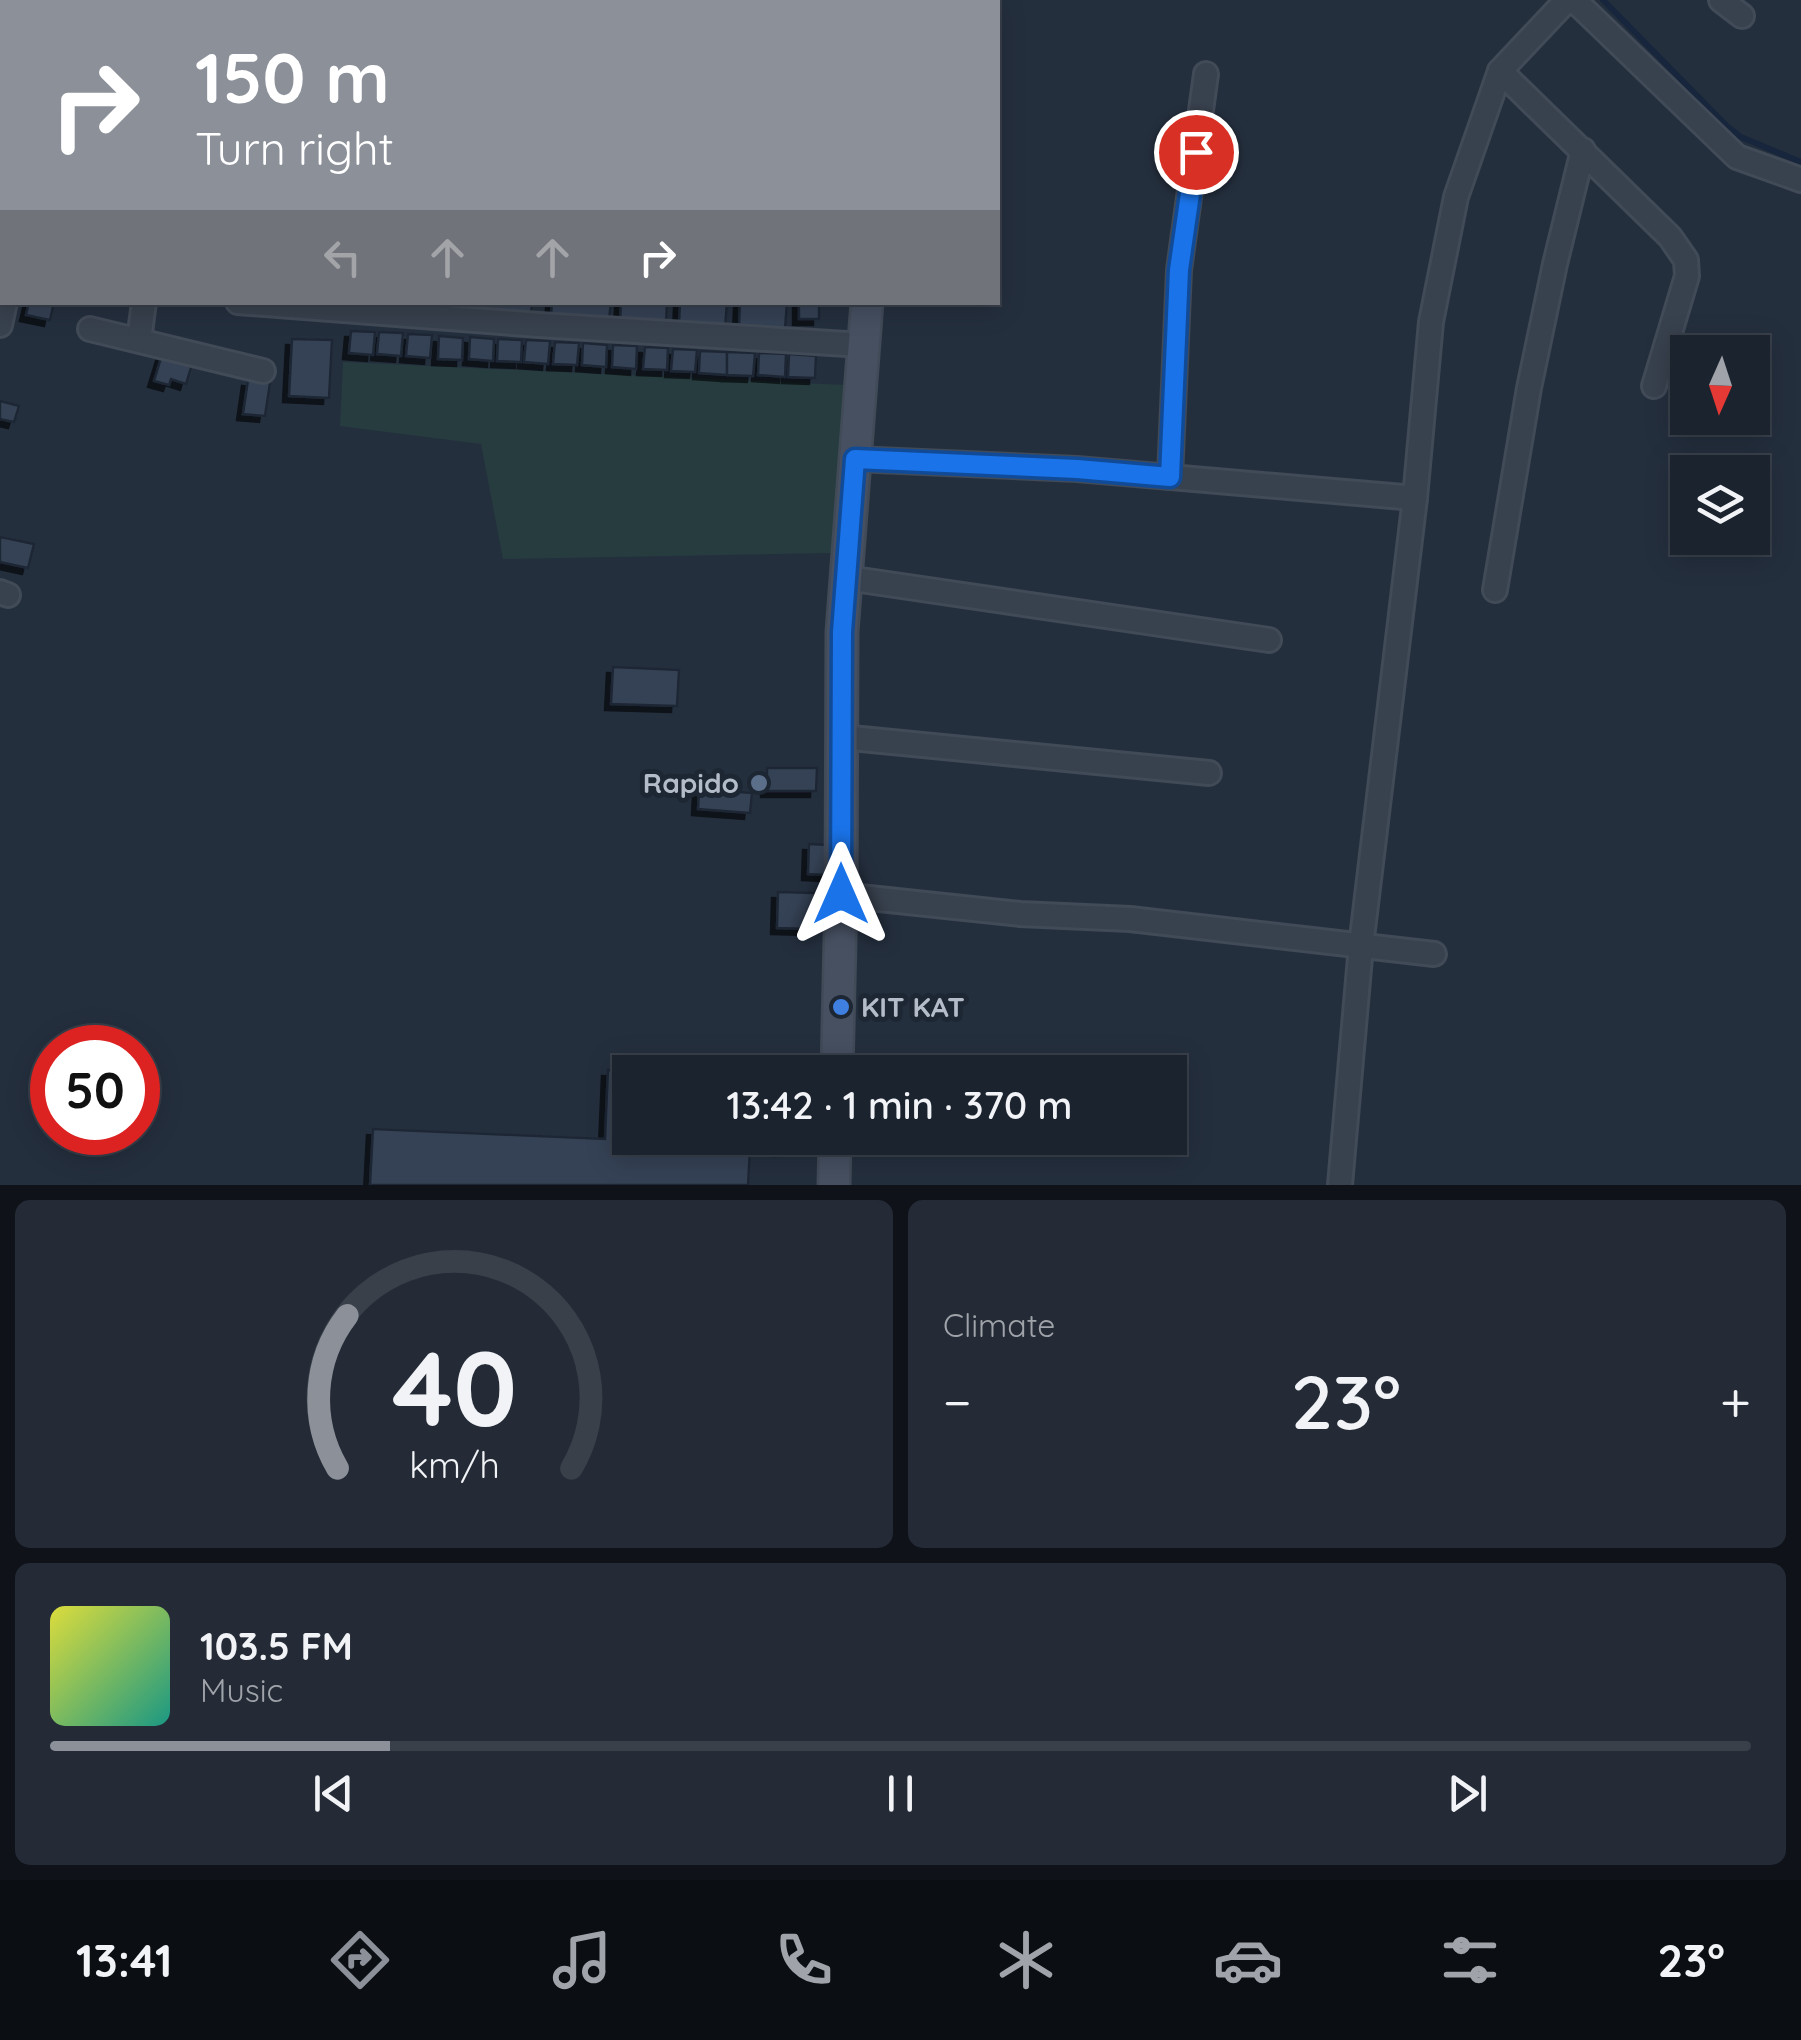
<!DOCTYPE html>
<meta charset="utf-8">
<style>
:root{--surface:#1b232e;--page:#242b36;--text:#f1f3f6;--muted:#a0a4aa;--line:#39404a;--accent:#8c9099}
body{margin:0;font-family:Quicksand,sans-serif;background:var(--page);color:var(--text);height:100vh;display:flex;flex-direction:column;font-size:38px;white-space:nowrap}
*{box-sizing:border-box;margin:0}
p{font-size:32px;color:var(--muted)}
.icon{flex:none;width:55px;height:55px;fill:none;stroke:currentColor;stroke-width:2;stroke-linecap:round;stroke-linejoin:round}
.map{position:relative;height:1185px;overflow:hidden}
.sheet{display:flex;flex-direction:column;gap:15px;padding:15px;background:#0f1319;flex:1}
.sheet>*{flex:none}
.top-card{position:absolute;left:0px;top:0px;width:1000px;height:305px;box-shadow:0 5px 25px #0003,0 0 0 2px var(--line);background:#8c9099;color:#fff;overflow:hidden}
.needle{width:65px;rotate:183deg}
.tools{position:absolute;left:1670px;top:335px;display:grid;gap:20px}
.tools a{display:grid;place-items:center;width:100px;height:100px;border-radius:0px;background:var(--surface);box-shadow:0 5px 25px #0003,0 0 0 2px var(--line);font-size:50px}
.speed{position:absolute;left:30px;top:1025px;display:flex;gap:20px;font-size:50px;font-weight:700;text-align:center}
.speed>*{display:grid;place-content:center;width:130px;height:130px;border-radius:50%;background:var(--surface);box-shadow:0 5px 25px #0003,0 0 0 2px var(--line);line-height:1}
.speed .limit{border:15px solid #d22;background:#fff;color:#111}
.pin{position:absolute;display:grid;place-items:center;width:85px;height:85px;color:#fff;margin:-42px;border:5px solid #fff;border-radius:50%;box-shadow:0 2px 10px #0007}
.me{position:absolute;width:110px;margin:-55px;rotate:0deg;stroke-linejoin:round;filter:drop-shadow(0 0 8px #0008)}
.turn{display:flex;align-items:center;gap:35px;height:210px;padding:0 30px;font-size:45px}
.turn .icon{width:130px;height:130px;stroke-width:2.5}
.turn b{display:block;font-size:70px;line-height:85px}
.lanes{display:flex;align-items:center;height:95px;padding:0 30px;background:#0003;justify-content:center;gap:50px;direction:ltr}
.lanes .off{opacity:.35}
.big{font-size:75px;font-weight:600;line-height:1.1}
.sheet .tile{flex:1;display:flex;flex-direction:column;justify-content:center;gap:15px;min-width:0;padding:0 35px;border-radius:15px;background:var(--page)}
.sheet .dial{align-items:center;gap:0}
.dial svg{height:260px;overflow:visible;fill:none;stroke:var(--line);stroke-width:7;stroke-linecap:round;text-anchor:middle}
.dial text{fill:var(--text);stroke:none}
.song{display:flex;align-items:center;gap:30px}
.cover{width:120px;height:120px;border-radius:15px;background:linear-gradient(135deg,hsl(60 70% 55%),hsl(170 70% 35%))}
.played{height:10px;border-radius:5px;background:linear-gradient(90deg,var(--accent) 20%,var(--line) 20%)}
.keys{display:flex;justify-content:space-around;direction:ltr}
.heat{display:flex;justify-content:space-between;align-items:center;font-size:55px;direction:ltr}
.sheet .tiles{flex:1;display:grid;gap:15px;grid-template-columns:1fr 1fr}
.tile:last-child{grid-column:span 2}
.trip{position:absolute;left:612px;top:1055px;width:575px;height:100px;border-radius:0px;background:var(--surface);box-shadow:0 5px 25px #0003,0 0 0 2px var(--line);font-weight:600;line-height:100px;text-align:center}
.tabs{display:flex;height:160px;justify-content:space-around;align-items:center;background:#0b0e12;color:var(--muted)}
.tabs .icon{width:70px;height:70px}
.tabs .active{color:var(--accent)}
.tabs b{font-size:45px;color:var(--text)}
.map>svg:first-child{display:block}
.green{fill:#263c3f}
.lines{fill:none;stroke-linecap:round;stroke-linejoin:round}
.stream{stroke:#17263c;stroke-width:6}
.building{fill:#364354;stroke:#1f2835;stroke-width:2.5;filter:url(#shadow)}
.street-casing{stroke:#414a57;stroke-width:28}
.secondary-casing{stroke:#414a57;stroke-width:35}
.street{stroke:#38414e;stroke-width:22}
.secondary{stroke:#465061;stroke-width:30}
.route-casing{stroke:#114b97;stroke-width:25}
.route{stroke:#1a73e8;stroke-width:18}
.service-dot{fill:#5c6f8a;stroke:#1d2633;stroke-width:4}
.shop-dot{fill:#3f7fe0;stroke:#1d2633;stroke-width:4}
.labels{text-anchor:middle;stroke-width:10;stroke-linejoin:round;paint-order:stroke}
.poi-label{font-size:28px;font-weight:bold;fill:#b4bcc9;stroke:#1d2633;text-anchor:end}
</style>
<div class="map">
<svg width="1801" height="1185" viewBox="0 0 1801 1185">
<defs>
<filter id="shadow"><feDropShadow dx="-6" dy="6" stdDeviation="0" flood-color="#0009"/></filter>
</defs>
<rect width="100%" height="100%" fill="#242f3e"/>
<path class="green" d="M 343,362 L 846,385 L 837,553 L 503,559 L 481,444 L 340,426 Z"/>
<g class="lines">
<path class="stream" d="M 1603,0 L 1727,126 L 1741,137 L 1801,162"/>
</g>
<g class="building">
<path d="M 29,302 L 54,302 L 50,320 L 26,315 Z"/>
<path d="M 464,302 L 532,302 L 531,314 L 464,311 Z"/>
<path d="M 552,302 L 611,302 L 609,320 L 551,316 Z"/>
<path d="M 621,302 L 667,302 L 666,324 L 620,321 Z"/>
<path d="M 680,302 L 727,302 L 725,328 L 679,325 Z"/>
<path d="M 740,302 L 787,302 L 785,329 L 739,326 Z"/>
<rect x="799" y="302" width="20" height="17"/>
<path d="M 351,331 L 375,332 L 373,355 L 349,353 Z"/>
<path d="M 379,332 L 403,333 L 401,356 L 377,354 Z"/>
<path d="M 408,334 L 432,335 L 430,358 L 406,356 Z"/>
<path d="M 439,336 L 463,338 L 462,360 L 438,359 Z"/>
<path d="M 470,337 L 494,339 L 493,361 L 469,359 Z"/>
<path d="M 292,339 L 332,340 L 329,398 L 289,396 Z"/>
<path d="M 498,339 L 522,340 L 521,362 L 497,361 Z"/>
<path d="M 526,340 L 550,341 L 548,364 L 524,362 Z"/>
<path d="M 555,342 L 579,343 L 577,365 L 553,364 Z"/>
<path d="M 583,343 L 607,345 L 606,367 L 582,365 Z"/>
<path d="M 613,345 L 637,346 L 636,369 L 612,367 Z"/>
<path d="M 645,347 L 668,348 L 667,370 L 643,369 Z"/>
<path d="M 673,349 L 697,350 L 695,372 L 671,371 Z"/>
<path d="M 700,351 L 727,352 L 727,375 L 699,373 Z"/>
<path d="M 727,352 L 755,353 L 753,376 L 727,375 Z"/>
<path d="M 759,353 L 786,354 L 785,377 L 758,375 Z"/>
<path d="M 789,354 L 816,356 L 815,378 L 788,377 Z"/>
<path d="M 162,355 L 192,364 L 186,384 L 171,379 L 169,385 L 154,381 Z"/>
<path d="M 248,380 L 270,383 L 265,416 L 243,414 Z"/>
<path d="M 0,401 L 19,406 L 14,422 L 0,419 Z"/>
<path d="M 0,537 L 34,544 L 28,568 L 0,562 Z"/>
<path d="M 613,667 L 679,670 L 677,706 L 611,704 Z"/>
<path d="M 767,768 L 817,768 L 816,791 L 767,791 Z"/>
<path d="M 699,789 L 752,793 L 750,813 L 698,809 Z"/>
<path d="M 809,844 L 829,845 L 827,875 L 808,874 Z"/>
<path d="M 778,892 L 815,893 L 813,929 L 777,928 Z"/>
<path d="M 608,1070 L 654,1072 L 630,1072 L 630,1138 L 783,1138 L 782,1150 L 750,1149 L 748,1185 L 370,1185 L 373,1129 L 605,1139 Z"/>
</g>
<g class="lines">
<g class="street-casing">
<g id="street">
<path d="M 1574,0 L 1737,157 L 1801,180"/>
<path d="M 1721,0 L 1742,16"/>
<path d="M 64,2 L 64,0"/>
<path d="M 1500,71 L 1670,237 L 1686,260 L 1687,276 L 1654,386"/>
<path d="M 238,302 L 539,325 L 863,345"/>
<path d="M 0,325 L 5,302"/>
<path d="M 90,329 L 263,371"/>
<path d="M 139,340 L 144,302"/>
<path d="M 855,459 L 1077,469 L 1415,498"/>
<path d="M 1170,477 L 1179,270 L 1206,74"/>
<path d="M 847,578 L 1269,640"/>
<path d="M 1495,590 L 1529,388 L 1555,264 L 1583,150"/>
<path d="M 0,592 L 8,595"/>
<path d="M 841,737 L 1209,773"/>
<path d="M 841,895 L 1020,914 L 1130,919 L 1434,954"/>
<path d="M 1340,1185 L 1361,946 L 1415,498 L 1431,322 L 1456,197 L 1500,71 L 1567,0"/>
</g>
</g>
<g class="secondary-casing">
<g id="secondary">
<path d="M 899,2 L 899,0"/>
<path d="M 837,1072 L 841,895 L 842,632 L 867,302"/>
<path d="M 834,1185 L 835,1138"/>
</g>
</g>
<use href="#street" class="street"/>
<use href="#secondary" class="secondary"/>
</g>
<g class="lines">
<g class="route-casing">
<path id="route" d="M 841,894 L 842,632 L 855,459 L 1077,469 L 1170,477 L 1179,270 L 1196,152"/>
</g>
<use href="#route" class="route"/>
</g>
<circle class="service-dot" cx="759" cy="783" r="10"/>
<circle class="shop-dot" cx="841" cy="1007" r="10"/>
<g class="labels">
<g class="poi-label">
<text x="739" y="793">Rapido</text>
<text x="861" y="1017" text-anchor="start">KIT KAT</text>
</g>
</g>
</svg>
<div class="tools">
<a><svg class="needle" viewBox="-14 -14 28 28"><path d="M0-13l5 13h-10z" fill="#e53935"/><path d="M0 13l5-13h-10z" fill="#a0a4aa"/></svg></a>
<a><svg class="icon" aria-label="layers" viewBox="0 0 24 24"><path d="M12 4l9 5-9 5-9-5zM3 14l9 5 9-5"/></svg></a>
</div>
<div class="speed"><div class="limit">50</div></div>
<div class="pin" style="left:1196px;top:152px;background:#d93025"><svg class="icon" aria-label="arrive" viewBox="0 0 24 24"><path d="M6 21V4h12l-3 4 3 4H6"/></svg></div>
<svg class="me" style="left:841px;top:894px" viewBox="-20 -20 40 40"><path d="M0-17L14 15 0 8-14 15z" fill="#1a73e8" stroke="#fff" stroke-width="4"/></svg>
<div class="trip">13:42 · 1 min · 370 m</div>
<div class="top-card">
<div class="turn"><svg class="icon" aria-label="right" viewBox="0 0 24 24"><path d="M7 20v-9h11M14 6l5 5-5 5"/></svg><div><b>150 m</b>Turn right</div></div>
<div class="lanes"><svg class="icon off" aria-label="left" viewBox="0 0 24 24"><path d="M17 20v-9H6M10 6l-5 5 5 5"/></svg><svg class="icon off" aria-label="ahead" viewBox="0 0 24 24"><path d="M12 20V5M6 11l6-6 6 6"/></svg><svg class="icon off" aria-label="ahead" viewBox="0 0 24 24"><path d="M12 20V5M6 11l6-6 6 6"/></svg><svg class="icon" aria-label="right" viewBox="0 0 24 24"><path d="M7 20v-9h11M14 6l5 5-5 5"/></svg></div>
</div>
</div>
<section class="sheet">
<div class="tiles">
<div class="tile dial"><svg viewBox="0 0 100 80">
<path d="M14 69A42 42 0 1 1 86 69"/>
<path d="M14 69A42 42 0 0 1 17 22" stroke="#8c9099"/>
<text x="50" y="56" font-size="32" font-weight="700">40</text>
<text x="50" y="72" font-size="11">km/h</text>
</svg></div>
<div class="tile"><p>Climate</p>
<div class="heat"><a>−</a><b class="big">23°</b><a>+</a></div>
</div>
<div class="tile">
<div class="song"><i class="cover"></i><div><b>103.5 FM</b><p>Music</p></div></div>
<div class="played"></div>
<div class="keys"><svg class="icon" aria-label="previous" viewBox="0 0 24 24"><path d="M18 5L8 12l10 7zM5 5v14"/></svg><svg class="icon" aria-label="pause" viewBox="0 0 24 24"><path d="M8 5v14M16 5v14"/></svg><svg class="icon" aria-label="next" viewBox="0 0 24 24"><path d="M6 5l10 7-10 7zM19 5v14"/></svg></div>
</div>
</div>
</section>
<nav class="tabs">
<b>13:41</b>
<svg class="icon active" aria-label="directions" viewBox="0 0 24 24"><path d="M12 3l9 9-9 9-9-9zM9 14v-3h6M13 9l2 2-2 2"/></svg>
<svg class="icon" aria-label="music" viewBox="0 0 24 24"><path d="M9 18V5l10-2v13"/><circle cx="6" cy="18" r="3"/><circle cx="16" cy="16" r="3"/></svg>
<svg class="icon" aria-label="phone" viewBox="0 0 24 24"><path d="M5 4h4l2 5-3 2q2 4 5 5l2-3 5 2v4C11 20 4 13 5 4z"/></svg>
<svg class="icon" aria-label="climate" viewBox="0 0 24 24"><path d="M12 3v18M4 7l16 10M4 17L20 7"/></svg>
<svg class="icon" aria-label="car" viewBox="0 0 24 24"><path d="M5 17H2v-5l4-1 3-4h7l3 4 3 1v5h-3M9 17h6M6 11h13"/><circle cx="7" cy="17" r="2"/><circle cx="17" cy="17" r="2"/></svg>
<svg class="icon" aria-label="filters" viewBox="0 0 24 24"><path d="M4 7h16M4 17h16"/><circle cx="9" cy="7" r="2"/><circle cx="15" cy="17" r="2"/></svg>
<b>23°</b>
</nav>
